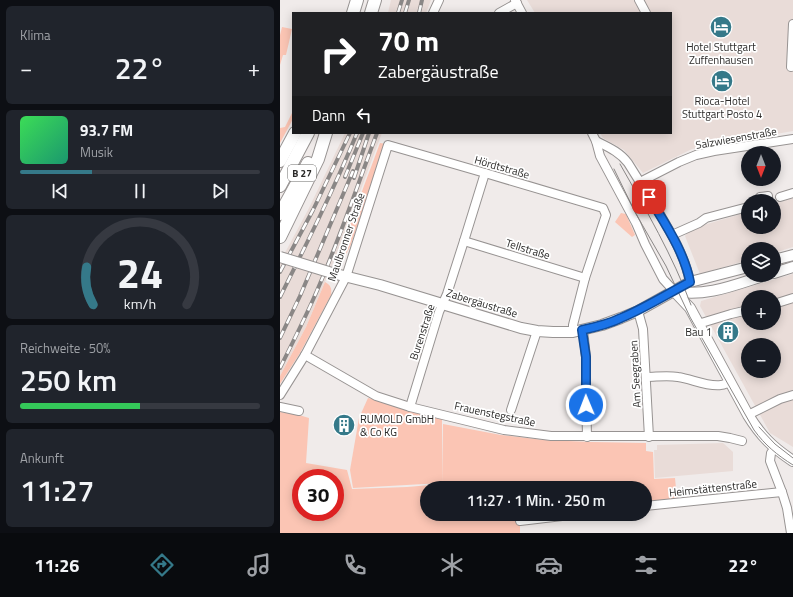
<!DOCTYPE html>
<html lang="de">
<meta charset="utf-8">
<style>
:root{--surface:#171b24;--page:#20242c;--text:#f1f3f6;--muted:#9ea1a6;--line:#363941;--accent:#357989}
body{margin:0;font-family:"Titillium Web",sans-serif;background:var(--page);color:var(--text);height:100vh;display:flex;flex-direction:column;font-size:15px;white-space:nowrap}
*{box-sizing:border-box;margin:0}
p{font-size:13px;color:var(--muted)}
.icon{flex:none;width:22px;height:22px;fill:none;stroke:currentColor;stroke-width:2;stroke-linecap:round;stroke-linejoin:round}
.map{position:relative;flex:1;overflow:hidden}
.side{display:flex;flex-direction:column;gap:6px;padding:6px;background:#0d0f14;width:280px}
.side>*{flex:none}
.banner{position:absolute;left:12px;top:12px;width:380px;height:122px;border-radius:0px;box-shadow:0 2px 10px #0003;background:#202124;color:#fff;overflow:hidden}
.needle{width:26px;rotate:180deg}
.fabs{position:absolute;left:461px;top:146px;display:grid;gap:8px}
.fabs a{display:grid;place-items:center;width:40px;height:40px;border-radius:50%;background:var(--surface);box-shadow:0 2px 10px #0003;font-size:20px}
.speed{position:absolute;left:12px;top:469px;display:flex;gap:8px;font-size:20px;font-weight:700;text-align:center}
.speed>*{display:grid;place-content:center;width:52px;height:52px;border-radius:50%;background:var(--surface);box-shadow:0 2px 10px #0003;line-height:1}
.speed .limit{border:6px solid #d22;background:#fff;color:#111}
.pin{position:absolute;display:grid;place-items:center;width:34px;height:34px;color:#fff;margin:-17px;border-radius:8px;box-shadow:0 2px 6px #0006}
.me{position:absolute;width:44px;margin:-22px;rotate:359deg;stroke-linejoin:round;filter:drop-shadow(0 0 3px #0008)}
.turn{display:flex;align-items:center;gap:14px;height:84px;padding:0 20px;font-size:18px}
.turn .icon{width:52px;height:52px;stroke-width:2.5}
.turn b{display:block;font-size:28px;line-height:34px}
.then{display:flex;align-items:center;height:38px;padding:0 20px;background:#0003;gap:8px;font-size:15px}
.big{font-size:30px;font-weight:600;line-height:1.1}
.side .widget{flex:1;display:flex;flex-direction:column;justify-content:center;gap:6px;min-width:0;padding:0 14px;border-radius:6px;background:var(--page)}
.side .dial{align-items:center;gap:0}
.dial svg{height:104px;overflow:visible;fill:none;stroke:var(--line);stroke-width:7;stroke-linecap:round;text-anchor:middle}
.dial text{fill:var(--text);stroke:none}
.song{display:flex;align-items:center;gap:12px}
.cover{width:48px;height:48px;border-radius:6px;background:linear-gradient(135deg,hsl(130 70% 55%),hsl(160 70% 35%))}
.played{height:4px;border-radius:2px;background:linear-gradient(90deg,var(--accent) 30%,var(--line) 30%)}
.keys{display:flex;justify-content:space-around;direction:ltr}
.heat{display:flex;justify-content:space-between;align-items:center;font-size:22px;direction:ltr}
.charge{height:6px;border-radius:3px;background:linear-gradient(90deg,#34c759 50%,var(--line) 0)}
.trip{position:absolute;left:140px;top:481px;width:232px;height:40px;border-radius:20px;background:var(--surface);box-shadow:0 2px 10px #0003;font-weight:600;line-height:40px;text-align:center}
.dock{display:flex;height:64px;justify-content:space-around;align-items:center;background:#090b0e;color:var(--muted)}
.dock .icon{width:28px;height:28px}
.dock .selected{color:var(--accent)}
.dock b{font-size:18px;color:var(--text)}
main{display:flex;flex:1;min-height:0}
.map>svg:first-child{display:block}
.built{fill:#e9dcd8;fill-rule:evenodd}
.green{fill:#fbc5b4;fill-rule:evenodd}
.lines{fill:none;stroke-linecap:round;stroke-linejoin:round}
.minor-casing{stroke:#979392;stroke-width:10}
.major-casing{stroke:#979392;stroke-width:12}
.highway-casing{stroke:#979392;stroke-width:14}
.minor{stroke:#fff;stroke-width:8}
.major{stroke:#fff;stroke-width:10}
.highway{stroke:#fff;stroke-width:12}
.tram{stroke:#8a8786;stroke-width:1}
.rail-casing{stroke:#8a8786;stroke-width:4}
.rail{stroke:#fff;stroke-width:2.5;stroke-dasharray:8;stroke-linecap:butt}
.major-bridge-casing{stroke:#979392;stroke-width:12;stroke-linecap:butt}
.major-bridge{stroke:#fff;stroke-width:10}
.route-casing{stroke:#114b97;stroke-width:10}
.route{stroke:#1a73e8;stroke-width:7}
.labels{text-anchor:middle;stroke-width:3.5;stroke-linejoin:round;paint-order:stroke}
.shield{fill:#fff;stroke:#6b6a69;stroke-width:1}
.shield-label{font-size:10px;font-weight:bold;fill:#2b2a29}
.poi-label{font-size:11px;fill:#2b2a29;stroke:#fff}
.street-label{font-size:11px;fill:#2b2a29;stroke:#fff}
</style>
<main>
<section class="side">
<div class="widget"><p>Klima</p>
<div class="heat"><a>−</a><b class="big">22°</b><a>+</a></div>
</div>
<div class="widget">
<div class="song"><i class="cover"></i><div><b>93.7 FM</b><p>Musik</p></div></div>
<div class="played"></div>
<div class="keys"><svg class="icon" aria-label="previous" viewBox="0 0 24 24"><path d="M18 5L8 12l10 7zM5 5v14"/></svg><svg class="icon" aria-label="pause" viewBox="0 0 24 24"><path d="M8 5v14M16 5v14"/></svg><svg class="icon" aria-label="next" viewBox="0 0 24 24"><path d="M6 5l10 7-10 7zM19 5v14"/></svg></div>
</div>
<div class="widget dial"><svg viewBox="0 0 100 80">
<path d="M14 69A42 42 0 1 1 86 69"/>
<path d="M14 69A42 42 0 0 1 9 40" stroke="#357989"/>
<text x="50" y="56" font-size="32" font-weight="700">24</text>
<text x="50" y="72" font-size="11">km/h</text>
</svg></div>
<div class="widget"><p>Reichweite · 50%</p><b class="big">250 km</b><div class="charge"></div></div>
<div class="widget"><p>Ankunft</p><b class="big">11:27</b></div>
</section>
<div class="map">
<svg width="513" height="533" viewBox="0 0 513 533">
<rect width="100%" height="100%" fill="#f0ebea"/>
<g class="built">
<path d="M 111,0 L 151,0 L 146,13 L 108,13 Z"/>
<path d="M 247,0 L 513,0 L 513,131 L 412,149 L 363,173 L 344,150 L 323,138 L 320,133 L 391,133 L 391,13 L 255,13 Z"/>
<path d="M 65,133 L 102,133 L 58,251 L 26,327 L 0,376 L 0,262 L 29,208 Z"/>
<path d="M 513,198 L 513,247 L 494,253 L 494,249 L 468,249 L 468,260 L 420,274 L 405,236 L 410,229 L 468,212 L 468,227 L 494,227 L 494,204 Z"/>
<path d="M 513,274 L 513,447 L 490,433 L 420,306 L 421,301 ZM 468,297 L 494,297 L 494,323 L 468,323 ZM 468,345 L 494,345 L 494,371 L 468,371 Z"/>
<path d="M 443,443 L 453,452 L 453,471 L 375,478 L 374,450 L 377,450 L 377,445 Z"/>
</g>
<g class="green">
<path d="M 2,27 L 12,29 L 6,55 L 3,55 L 0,65 L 0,35 Z"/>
<path d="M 13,111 L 13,119 L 0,143 L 0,128 L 5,127 Z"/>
<path d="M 100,143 L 106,144 L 70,247 L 62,261 L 56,261 Z"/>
<path d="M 341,213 L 346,214 L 355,235 L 352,237 L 335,222 Z"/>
<path d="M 45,282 C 51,285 52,289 51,295 L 20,353 L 0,384 L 0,376 L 26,327 Z"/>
<path d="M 88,398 L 162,417 L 162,483 L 73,488 L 70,470 L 79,418 Z"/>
<path d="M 0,412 L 19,415 L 29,418 L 26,463 L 67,470 L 72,489 L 127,487 L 162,484 L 163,424 L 221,435 L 264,440 L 312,442 L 366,443 L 366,451 L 373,452 L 374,479 L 395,478 L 397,499 L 365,503 L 365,488 L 147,488 L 147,514 L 271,514 L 240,517 L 240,533 L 0,533 ZM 21,478 L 55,478 L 55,512 L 21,512 Z"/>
</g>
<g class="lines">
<g class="minor-casing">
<g id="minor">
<path d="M 235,0 L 242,13"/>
<path d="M 359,0 L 366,13"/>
<path d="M 153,13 L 159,0"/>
<path d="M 219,13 L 237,3"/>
<path d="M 511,67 L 513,24"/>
<path d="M 312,133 L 316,141 L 320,156 L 356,223 L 365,244 L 383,279 L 394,291"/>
<path d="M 316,141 C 328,147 340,152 348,163 C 358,179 368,195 378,211 C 391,233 405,256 410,282"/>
<path d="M 360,182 L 399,162 L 416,155 L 434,151 L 513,139"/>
<path d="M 500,197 L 513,193"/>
<path d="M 476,201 L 480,197 L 488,196"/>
<path d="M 392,235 L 419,223 L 426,218 L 468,207"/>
<path d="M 184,241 L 305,278"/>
<path d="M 494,304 L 513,298"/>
<path d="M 358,311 L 363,329 L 369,437"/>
<path d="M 418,324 L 451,314 L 468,310"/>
<path d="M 303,330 L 306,357 L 306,390 L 307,437"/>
<path d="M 25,355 L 96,396 L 130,407 L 224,430 L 271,436 L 438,436 L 450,438 L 462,441"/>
<path d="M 366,377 C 376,377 387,375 398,377 C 412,379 427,387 441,385 C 444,385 447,383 450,382"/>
<path d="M 0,395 L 25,355 L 66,277 L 108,145 L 205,173 L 323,208 L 326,215 L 305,278 L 293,325 L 293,332"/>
<path d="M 0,407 L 19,411"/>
<path d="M 130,407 L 159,312 L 167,294 L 184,241 L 205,173"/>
<path d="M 231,410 L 257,331"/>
<path d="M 468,415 L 500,399 L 513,395"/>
<path d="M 495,448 L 491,453 L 490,461 L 502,492 L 507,508 L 511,533"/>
<path d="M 365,506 L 502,492"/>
<path d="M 240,521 L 299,514"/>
</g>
</g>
<g class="major-casing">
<g id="major">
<path d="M 494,260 L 513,255"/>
<path d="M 52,273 L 100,285 L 241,328 L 257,331 L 273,332 L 293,332 L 322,325 L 341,318 L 358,311 L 410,282 L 468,267"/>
<path d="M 494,273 L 513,267"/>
<path d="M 394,291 L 410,308 L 468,415 C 481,436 492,447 513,461"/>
<path d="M 394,291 C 425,298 457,284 486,275"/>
</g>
</g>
<g class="highway-casing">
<g id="highway">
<path d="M 73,13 L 77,0"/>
<path d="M 91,13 L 95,0"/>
<path d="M 0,161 L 15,133"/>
<path d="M 0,186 L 28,133"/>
<path d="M 0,214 L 28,163"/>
<path d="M 0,237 L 38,159 L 46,133"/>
</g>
</g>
<use href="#minor" class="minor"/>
<use href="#major" class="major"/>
<use href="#highway" class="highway"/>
<g class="tram">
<path d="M 340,164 C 366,210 393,256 411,305"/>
<path d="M 334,169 L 356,214 L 386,266 L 410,317 L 474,430 C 485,445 497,455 513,465"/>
<path d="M 479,427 L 495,444 L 513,458"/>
</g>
<g class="rail-casing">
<g id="rail">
<path d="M 118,13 L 122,0"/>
<path d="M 125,13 L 129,0"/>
<path d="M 139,13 L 142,0"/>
<path d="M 65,177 L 83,133"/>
<path d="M 74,178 L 89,133"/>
<path d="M 0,272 L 33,210 L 70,133"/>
<path d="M 0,297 C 27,243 54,189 77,133"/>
<path d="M 0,338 L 20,296 L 73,171"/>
<path d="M 0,368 C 11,346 22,324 32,302 C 57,247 76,189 97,133"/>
</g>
</g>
<use href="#rail" class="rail"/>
<g class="major-bridge-casing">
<path id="major-bridge" d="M 0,257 L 52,273"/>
</g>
<use href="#major-bridge" class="major-bridge"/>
</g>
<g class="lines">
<g class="route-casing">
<path id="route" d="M 306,405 L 306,357 L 302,330 C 316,327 329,324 341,318 C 365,308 387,294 410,282 C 404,251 385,224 369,197"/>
</g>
<use href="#route" class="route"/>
</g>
<defs>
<g id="hotel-disc" transform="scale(1.15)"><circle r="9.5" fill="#357989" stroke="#fff"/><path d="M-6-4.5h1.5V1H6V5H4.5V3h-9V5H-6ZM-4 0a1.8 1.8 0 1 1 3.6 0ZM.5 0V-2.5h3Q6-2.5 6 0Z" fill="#fff"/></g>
<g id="building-disc" transform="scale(1.15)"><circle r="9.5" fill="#357989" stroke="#fff"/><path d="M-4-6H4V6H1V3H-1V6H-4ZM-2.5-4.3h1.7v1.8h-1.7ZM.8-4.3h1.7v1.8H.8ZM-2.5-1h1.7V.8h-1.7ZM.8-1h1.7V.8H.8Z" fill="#fff"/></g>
</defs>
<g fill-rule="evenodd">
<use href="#hotel-disc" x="441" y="27"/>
<use href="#hotel-disc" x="442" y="81"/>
<use href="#building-disc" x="448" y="332"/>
<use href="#building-disc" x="64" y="425"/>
</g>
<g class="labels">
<rect class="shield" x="8" y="165" width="28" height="16" rx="3"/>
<g class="shield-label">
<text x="22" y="177">B 27</text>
</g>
<g class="poi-label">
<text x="441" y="51">Hotel Stuttgart<tspan x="441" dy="13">Zuffenhausen</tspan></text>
<text x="442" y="105">Rioca-Hotel<tspan x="442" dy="13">Stuttgart Posto 4</tspan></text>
<text x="432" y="336" text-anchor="end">Bau 1</text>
<text x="80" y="423" text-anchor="start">RUMOLD GmbH<tspan x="80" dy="13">&amp; Co KG</tspan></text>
</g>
<g class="street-label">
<text transform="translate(456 138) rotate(-10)" y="4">Salzwiesenstraße</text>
<text transform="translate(222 167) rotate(16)" y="4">Hördtstraße</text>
<text transform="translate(66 237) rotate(-71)" y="4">Maulbronner Straße</text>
<text transform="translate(248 249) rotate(17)" y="4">Tellstraße</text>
<text transform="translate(202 303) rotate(17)" y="4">Zabergäustraße</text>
<text transform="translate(142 332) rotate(-72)" y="4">Burenstraße</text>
<text transform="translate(355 374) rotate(-93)" y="4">Am Seegraben</text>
<text transform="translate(215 414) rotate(12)" y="4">Frauenstegstraße</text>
<text transform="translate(433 488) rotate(-6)" y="4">Heimstättenstraße</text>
</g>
</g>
</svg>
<div class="fabs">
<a><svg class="needle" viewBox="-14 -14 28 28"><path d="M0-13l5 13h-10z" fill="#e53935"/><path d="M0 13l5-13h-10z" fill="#9ea1a6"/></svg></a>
<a><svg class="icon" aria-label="sound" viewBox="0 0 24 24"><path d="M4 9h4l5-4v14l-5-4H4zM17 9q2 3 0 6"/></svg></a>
<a><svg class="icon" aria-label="layers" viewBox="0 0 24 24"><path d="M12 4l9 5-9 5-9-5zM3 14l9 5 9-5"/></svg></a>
<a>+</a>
<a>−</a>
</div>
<div class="speed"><div class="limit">30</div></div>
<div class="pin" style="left:369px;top:197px;background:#d93025"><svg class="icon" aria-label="arrive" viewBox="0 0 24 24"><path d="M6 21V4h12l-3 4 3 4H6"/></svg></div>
<svg class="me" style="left:306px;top:405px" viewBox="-20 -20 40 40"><circle r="17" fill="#1a73e8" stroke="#fff" stroke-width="3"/><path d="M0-11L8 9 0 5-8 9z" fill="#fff"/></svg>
<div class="trip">11:27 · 1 Min. · 250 m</div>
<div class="banner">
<div class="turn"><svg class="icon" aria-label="right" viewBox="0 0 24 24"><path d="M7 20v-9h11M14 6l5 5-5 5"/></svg><div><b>70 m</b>Zabergäustraße</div></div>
<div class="then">Dann<svg class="icon" aria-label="left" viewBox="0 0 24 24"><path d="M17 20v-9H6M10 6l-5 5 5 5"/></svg></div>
</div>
</div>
</main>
<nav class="dock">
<b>11:26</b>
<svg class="icon selected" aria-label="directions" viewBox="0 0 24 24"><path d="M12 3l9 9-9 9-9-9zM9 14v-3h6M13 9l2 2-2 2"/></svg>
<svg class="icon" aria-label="music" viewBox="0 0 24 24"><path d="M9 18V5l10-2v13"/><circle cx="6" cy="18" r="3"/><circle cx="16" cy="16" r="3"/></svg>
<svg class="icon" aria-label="phone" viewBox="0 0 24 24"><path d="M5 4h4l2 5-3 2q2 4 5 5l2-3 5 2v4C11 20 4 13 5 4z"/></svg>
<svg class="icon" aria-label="climate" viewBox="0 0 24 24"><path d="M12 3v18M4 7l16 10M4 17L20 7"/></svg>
<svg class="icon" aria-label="car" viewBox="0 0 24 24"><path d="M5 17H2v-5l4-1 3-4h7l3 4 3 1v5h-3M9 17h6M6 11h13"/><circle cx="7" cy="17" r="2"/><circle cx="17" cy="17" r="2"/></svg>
<svg class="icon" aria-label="filters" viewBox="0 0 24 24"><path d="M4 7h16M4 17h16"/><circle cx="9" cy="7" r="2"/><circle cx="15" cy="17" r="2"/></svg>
<b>22°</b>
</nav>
